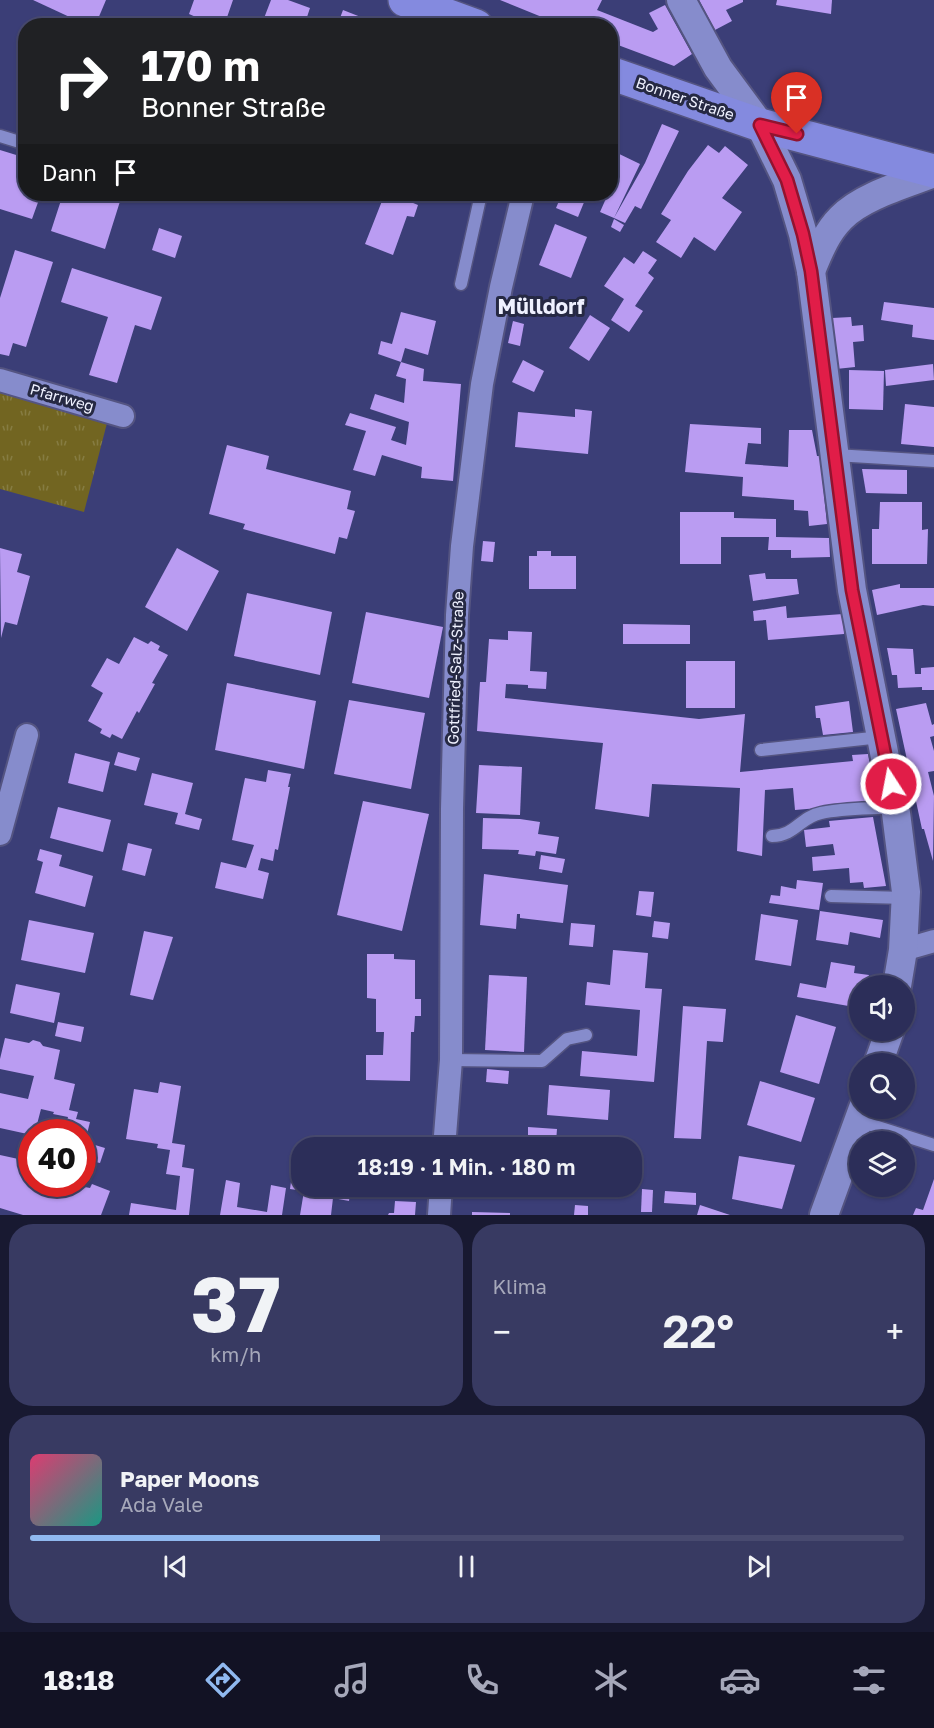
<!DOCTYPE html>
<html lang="de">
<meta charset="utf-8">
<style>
:root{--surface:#2c2e59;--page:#383a62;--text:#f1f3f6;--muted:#a6a8ba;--line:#484a6f;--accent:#90b9f0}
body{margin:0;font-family:"Golos Text",sans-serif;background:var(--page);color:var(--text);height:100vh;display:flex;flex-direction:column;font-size:22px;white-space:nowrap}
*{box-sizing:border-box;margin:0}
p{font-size:20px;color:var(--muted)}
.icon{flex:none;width:33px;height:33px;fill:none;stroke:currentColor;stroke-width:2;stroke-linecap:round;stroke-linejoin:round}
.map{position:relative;height:1215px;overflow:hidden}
.panel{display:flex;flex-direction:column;gap:9px;padding:9px;background:#181931;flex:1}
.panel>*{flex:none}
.top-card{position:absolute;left:18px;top:18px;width:600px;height:183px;border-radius:24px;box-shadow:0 2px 4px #0004,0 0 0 2px var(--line);background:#202124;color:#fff;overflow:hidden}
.buttons{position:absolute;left:849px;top:975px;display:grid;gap:12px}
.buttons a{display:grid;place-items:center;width:66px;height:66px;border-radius:50%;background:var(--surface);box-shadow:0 2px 4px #0004,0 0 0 2px var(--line);font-size:30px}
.speed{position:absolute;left:18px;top:1119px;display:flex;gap:12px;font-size:30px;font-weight:700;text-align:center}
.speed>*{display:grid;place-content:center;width:78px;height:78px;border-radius:50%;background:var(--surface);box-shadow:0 2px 4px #0004,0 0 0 2px var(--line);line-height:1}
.speed .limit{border:9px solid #d22;background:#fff;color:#111}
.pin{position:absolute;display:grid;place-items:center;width:51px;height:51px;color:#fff;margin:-62px -26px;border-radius:50% 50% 50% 0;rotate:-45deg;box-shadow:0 0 6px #0007}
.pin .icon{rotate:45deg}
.me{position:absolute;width:66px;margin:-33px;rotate:349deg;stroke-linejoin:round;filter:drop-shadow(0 0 4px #0008)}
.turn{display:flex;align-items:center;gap:21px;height:126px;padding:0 24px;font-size:27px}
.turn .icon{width:78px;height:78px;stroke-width:2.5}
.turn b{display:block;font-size:42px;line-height:51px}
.then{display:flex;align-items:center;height:57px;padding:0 24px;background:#0003;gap:12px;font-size:22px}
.big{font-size:45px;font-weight:600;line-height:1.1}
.panel .card{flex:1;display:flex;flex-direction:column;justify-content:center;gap:9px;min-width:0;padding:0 21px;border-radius:24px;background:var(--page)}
.panel .dial{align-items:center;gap:0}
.dial b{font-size:78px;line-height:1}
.song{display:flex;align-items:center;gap:18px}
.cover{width:72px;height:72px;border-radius:9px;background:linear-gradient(135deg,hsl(340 70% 55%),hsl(170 70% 35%))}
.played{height:6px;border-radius:3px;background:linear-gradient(90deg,var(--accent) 40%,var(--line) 40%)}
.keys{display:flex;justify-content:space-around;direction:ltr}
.heat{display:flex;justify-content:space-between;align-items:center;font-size:33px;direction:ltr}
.panel .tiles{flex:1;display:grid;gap:9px;grid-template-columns:1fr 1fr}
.card:last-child{grid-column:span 2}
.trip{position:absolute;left:291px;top:1137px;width:351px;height:60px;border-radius:24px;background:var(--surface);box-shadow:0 2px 4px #0004,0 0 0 2px var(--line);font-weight:600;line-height:60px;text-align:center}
.tabs{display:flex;height:96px;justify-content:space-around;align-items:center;background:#121224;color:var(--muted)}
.tabs .icon{width:42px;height:42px}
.tabs .current{color:var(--accent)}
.tabs b{font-size:27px;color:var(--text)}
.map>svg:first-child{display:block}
.grass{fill:url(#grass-tufts)}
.building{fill:#ba9cf2}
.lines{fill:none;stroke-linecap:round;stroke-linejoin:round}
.service-casing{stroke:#545481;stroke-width:15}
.minor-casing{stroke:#545481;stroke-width:26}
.tertiary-casing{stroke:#545481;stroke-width:32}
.primary-casing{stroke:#545481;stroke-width:36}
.service{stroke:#868ccc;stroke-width:12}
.minor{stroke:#868ccc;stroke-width:22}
.tertiary{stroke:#868ccc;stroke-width:28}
.primary{stroke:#848adf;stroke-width:33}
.route-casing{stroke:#92132f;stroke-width:15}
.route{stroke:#e11d48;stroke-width:10}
.labels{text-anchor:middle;stroke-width:6;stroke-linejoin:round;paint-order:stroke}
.street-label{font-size:15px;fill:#eff1ff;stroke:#262943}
.district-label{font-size:21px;font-weight:bold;fill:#eff1ff;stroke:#262943}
</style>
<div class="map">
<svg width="934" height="1215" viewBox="0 0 934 1215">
<defs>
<pattern id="grass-tufts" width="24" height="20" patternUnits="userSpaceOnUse" patternTransform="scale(1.5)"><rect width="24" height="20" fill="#726521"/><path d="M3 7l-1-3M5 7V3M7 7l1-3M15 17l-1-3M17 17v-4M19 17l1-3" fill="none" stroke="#867c42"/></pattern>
</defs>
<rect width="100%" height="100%" fill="#3b3e77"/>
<path class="grass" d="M 0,391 L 107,423 L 84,512 L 0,489 Z"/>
<g class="building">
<path d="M 33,0 L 106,0 L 95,26 L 89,26 Z"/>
<path d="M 194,0 L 233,0 L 224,26 L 211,26 L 212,24 L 189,14 Z"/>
<path d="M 271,0 L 288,0 L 310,8 L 304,26 L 261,26 Z"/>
<path d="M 500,0 L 602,0 L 597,10 L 653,32 L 658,29 L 649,13 L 665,5 L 692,54 L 674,66 L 610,42 L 610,26 L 564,26 Z"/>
<path d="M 699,0 L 743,0 L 743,2 L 726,10 L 732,21 L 715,30 Z"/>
<path d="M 777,0 L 832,0 L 831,14 L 776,5 Z"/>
<path d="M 343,10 L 381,25 L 381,26 L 337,26 Z"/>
<path d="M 662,124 L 679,131 L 641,209 L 635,206 L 625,223 L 614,218 L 600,212 L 608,194 L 610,194 L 611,150 L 640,164 L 614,218 L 645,163 Z"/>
<path d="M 708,145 L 719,153 L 725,146 L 748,165 L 722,198 L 742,212 L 715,251 L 694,237 L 681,258 L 656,242 L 671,220 L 661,214 L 688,171 Z"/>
<path d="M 0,150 L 26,158 L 26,194 L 41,194 L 32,219 L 0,209 Z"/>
<path d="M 63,194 L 137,194 L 135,199 L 122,195 L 105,249 L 51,231 Z"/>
<path d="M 377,194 L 403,194 L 401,198 L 418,205 L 414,217 L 407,216 L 393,255 L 365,244 L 382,201 L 376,198 Z"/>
<path d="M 562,194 L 587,195 L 578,217 L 556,208 Z"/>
<path d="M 614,219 L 624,225 L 620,232 L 611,227 Z"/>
<path d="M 555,224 L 587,237 L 571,278 L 539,265 Z"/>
<path d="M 159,228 L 182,236 L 175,258 L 152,250 Z"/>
<path d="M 15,250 L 53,262 L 26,347 L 13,343 L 9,356 L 0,354 L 0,298 Z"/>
<path d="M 643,251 L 657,260 L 648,273 L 654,278 L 635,306 L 643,311 L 629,332 L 611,320 L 624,299 L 604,286 L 624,257 L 634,264 Z"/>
<path d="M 72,268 L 162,297 L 151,330 L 135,325 L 117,383 L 89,375 L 108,317 L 61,302 Z"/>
<path d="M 884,302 L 934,308 L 934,340 L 912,337 L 913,325 L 881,320 Z"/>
<path d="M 401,312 L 436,321 L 428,355 L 405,348 L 401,362 L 378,354 L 381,341 L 392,344 Z"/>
<path d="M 590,315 L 610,328 L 589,361 L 569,348 Z"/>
<path d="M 851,317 L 852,326 L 863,325 L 864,341 L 853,342 L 855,367 L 836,369 L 832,318 Z"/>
<path d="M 513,321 L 524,324 L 520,346 L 508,343 Z"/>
<path d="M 523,360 L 544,371 L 534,392 L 512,382 Z"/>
<path d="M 401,362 L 424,369 L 423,381 L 461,384 L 453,481 L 421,478 L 422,467 L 382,455 L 375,476 L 353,470 L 366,431 L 345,425 L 350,413 L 396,427 L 391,440 L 406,445 L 409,422 L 370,409 L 375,394 L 404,403 L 406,379 L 396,376 Z"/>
<path d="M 933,364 L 934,380 L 886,386 L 885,370 Z"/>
<path d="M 849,370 L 884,371 L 883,410 L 849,409 Z"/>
<path d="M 905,404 L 934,407 L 934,447 L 901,444 Z"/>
<path d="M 575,409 L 592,411 L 588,454 L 515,447 L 518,412 L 575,417 Z"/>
<path d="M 690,424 L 761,428 L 761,444 L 748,443 L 745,464 L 788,467 L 789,430 L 812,430 L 817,456 L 820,456 L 827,524 L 809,526 L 808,511 L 794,510 L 794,500 L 742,496 L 743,477 L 685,472 Z"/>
<path d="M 227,445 L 269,456 L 266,469 L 351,491 L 347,509 L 355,511 L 347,539 L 339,537 L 335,554 L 243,529 L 245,524 L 209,514 Z"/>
<path d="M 862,469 L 907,470 L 907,494 L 866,493 Z"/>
<path d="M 880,502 L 922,502 L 922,530 L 928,529 L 927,564 L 872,564 L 872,529 L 879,529 Z"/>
<path d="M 680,512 L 734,512 L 734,518 L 776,519 L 776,537 L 829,538 L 830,557 L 791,558 L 791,550 L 768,550 L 769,537 L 721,537 L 721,564 L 680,564 Z"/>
<path d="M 483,541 L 495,542 L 493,562 L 481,561 Z"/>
<path d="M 0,548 L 22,554 L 17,572 L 30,576 L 17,625 L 5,622 L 1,638 Z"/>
<path d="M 177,548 L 219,571 L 187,631 L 145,607 Z"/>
<path d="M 537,551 L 551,551 L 551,556 L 576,556 L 576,589 L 529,589 L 529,556 L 537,556 Z"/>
<path d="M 765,573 L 766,579 L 797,579 L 799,594 L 753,601 L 749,575 Z"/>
<path d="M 900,584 L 900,588 L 934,588 L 934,606 L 923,605 L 877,615 L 872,590 Z"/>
<path d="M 247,593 L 332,612 L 320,675 L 234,656 Z"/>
<path d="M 786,606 L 787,618 L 843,614 L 844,634 L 768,640 L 766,620 L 754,621 L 753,611 Z"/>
<path d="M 366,612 L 443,627 L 429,698 L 352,683 Z"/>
<path d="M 623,624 L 690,625 L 690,644 L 623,644 Z"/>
<path d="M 508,631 L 532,632 L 530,671 L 547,672 L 546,689 L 528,688 L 528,685 L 506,684 L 505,698 L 699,719 L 745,714 L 740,772 L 853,761 L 852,755 L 868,754 L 877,803 L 795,810 L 793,788 L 765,790 L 762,856 L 737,851 L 740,788 L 652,784 L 649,817 L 595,809 L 603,743 L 477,731 L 480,682 L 486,682 L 489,639 L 508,640 Z"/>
<path d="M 134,637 L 148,644 L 151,641 L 160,646 L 158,650 L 168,655 L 152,683 L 155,684 L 139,713 L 137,711 L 122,739 L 112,734 L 110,738 L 100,733 L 102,729 L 88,721 L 103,693 L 91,686 L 107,658 L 119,664 Z"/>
<path d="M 887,648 L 913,649 L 915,674 L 921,674 L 921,668 L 934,667 L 934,690 L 922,690 L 922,687 L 898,688 L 897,675 L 892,675 Z"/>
<rect x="686" y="661" width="49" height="47"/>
<path d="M 227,683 L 316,701 L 304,769 L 215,750 Z"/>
<path d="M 349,700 L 425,713 L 411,789 L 334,774 Z"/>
<path d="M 849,701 L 853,732 L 823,735 L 820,718 L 816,718 L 815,706 Z"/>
<path d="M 926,703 L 932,725 L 934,724 L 934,736 L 930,737 L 934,751 L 934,771 L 928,772 L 934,796 L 933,861 L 924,829 L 922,829 L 896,709 Z"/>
<path d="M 118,752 L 140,758 L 136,771 L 114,765 Z"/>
<path d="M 75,753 L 110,762 L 103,792 L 68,783 Z"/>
<path d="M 479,765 L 522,767 L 520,815 L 476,813 Z"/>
<path d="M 268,770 L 291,774 L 288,787 L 290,787 L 278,850 L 275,849 L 273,861 L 261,858 L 258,870 L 269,873 L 263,899 L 215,888 L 221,862 L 246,868 L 254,845 L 232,840 L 245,778 L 266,782 Z"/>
<path d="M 152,773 L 193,783 L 185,814 L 202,819 L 199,830 L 175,824 L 178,813 L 144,805 Z"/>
<path d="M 363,801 L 429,814 L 402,931 L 337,915 Z"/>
<path d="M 58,807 L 111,820 L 103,852 L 50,838 Z"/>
<path d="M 873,817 L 886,886 L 864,888 L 863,882 L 850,883 L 849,868 L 813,871 L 812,857 L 835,855 L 833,844 L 806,847 L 804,830 L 830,827 L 829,821 Z"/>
<path d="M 483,818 L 520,819 L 540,822 L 538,834 L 559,837 L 556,854 L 536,851 L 535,856 L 518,854 L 519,850 L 482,849 Z"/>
<path d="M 128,843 L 152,849 L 145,876 L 122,870 Z"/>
<path d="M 40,849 L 62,855 L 59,866 L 93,876 L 85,907 L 35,893 L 43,862 L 37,860 Z"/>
<path d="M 541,855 L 565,859 L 562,873 L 539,869 Z"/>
<path d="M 484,874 L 568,885 L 563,923 L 520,918 L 520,914 L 517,914 L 516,929 L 480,925 Z"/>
<path d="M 797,880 L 823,883 L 819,910 L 769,903 L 771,895 L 780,896 L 781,886 L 796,889 Z"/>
<path d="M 639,891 L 654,892 L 651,917 L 636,915 Z"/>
<path d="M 820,911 L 883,920 L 880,938 L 850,932 L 848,945 L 816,940 Z"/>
<path d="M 761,914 L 798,920 L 791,966 L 755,960 Z"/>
<path d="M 29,920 L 94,933 L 85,973 L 21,960 Z"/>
<path d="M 654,921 L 670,923 L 668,939 L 652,937 Z"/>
<path d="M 571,923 L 595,925 L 593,947 L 569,945 Z"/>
<path d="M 144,931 L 173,937 L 153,1000 L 130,995 Z"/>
<path d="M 613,950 L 648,953 L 645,988 L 662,989 L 654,1082 L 580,1076 L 582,1051 L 637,1056 L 640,1010 L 585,1005 L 587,982 L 610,985 Z"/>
<path d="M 367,954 L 394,954 L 394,959 L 415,960 L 415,999 L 421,999 L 421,1016 L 415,1016 L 414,1032 L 411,1032 L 410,1081 L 366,1080 L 366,1055 L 383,1055 L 384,1032 L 376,1032 L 376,999 L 367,998 Z"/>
<path d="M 831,962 L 855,966 L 854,973 L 869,975 L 867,986 L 860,986 L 860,1008 L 797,997 L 800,983 L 826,988 Z"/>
<path d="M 489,975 L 527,977 L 524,1052 L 485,1050 Z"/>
<path d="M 16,984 L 60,993 L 54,1023 L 10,1013 Z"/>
<path d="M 683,1006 L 726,1009 L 723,1042 L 707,1041 L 701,1139 L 674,1138 Z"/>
<path d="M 796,1015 L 836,1027 L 819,1084 L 780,1072 Z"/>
<path d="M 58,1022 L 84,1027 L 81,1042 L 55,1036 Z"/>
<path d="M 5,1038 L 29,1043 L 33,1040 L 40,1042 L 43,1046 L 60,1050 L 54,1079 L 75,1084 L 69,1110 L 78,1112 L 76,1119 L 90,1122 L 85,1142 L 105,1148 L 100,1163 L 82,1159 L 82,1132 L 64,1132 L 68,1117 L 53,1114 L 54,1112 L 41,1109 L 35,1132 L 32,1132 L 32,1135 L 0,1128 L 0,1093 L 28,1099 L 34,1076 L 0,1069 L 0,1059 Z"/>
<path d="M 487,1069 L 509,1071 L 508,1084 L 486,1082 Z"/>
<path d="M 760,1081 L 815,1098 L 801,1142 L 747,1125 Z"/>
<path d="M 160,1082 L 181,1086 L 172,1143 L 185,1145 L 182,1167 L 194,1169 L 189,1215 L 129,1215 L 131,1203 L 176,1210 L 180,1176 L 166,1174 L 170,1150 L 157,1148 L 158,1144 L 126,1139 L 134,1089 L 158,1093 Z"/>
<path d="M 549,1085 L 610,1090 L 608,1120 L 547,1115 Z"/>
<path d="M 528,1127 L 557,1129 L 556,1142 L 545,1141 L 545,1148 L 492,1148 L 492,1136 L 528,1139 Z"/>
<path d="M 0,1155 L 32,1162 L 32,1184 L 70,1184 L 90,1188 L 92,1184 L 110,1191 L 101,1215 L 23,1215 L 0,1208 Z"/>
<path d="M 739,1156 L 795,1165 L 782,1209 L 732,1199 Z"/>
<path d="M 293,1167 L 302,1168 L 302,1186 L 351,1186 L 349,1201 L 333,1198 L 331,1215 L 300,1215 L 304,1191 L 290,1189 Z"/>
<path d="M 934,1179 L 934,1215 L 913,1215 L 916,1208 L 923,1210 Z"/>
<path d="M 226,1180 L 240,1183 L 237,1207 L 267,1212 L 271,1185 L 286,1188 L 282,1215 L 220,1215 Z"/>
<path d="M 642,1189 L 653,1190 L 652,1212 L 641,1212 Z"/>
<path d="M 665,1191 L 696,1193 L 696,1205 L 664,1203 Z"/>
<path d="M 395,1201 L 416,1202 L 415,1215 L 388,1215 L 389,1213 L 394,1213 Z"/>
<path d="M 575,1205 L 588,1206 L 588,1215 L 574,1215 Z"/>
<path d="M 700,1205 L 730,1215 L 697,1215 Z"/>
<path d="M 472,1212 L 510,1213 L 510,1215 L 472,1215 Z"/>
</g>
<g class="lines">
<g class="service-casing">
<g id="service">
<path d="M 0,136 L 26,144"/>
<path d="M 461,284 L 481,194"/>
<path d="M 835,455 L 934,461"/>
<path d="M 761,750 L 881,737"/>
<path d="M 772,836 C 795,836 800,817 821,813 C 845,808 871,809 895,807"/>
<path d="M 831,896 L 906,898"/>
<path d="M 451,1060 L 542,1061 L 567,1039 L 586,1035"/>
<path d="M 859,1121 L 934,1145"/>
</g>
</g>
<g class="minor-casing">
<g id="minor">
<path d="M 0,380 L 123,416"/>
<path d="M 0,834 L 27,735"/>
<path d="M 903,950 L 934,941"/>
<path d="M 444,1148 L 451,1060 L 452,809 L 457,615 L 462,546 L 482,384 L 501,287 L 523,194"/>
<path d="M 439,1215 L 441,1186"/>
</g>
</g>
<g class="tertiary-casing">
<g id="tertiary">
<path d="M 681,0 L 718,68 L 760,125 L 787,180 L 803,234 L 811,271 L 852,590 L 896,813 L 906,892 L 903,950 L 897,986"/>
<path d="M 811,271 C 819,252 826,233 841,218 C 862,196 906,184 934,173"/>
<path d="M 878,1064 L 890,1030"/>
<path d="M 824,1215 L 863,1108"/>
</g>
</g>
<g class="primary-casing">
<g id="primary">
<path d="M 405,0 L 476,26"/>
<path d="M 610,73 L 760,125 L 934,171"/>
</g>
</g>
<use href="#service" class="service"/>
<use href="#minor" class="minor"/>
<use href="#tertiary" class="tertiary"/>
<use href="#primary" class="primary"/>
</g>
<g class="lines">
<g class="route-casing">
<path id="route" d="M 797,134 L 760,125 L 787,180 L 803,234 L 811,271 L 852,590 L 891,784"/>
</g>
<use href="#route" class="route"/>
</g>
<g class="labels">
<g class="street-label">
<text transform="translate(685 99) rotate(19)" y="5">Bonner Straße</text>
<text transform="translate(62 398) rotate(16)" y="5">Pfarrweg</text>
<text transform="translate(456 668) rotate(-88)" y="5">Gottfried-Salz-Straße</text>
</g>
<g class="district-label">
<text x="541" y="314">Mülldorf</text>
</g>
</g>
</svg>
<div class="buttons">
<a><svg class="icon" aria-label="sound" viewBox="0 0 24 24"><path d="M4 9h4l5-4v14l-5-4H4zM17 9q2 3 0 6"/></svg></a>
<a><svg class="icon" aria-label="search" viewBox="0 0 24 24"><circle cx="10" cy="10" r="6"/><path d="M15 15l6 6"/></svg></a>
<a><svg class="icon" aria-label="layers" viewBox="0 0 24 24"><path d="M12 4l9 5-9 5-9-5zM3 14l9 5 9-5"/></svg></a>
</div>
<div class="speed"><div class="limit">40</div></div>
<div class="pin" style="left:797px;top:134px;background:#d93025"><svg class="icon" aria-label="arrive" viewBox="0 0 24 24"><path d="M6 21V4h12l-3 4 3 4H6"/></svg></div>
<svg class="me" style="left:891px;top:784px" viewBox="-20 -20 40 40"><circle r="17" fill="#e11d48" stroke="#fff" stroke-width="3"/><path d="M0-11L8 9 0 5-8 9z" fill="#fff"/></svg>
<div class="trip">18:19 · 1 Min. · 180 m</div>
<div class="top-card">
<div class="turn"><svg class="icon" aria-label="right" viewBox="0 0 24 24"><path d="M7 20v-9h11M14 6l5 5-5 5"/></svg><div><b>170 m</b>Bonner Straße</div></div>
<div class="then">Dann<svg class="icon" aria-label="arrive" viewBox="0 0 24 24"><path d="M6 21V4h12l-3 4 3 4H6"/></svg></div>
</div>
</div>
<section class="panel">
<div class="tiles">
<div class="card dial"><b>37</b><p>km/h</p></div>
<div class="card"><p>Klima</p>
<div class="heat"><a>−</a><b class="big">22°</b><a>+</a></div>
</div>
<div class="card">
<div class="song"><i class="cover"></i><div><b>Paper Moons</b><p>Ada Vale</p></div></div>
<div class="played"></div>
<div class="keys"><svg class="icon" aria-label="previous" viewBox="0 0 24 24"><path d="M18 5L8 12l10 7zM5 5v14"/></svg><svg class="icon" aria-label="pause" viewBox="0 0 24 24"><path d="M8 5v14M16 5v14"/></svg><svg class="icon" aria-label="next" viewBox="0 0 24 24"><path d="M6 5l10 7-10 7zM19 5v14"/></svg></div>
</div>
</div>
</section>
<nav class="tabs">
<b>18:18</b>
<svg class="icon current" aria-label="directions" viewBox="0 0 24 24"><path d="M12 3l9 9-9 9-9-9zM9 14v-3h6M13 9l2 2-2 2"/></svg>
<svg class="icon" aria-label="music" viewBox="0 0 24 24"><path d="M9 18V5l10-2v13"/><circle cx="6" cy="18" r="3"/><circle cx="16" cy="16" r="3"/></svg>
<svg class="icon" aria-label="phone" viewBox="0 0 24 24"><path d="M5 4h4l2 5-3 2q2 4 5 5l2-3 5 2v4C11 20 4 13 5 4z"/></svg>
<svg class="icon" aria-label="climate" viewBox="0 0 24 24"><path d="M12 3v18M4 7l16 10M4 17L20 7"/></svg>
<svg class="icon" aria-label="car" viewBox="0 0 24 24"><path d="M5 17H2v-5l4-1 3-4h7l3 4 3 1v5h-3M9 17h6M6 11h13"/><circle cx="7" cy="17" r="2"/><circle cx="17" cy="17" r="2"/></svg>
<svg class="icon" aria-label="filters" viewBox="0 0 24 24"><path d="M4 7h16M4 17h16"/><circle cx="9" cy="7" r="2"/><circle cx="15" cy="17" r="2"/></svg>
</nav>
